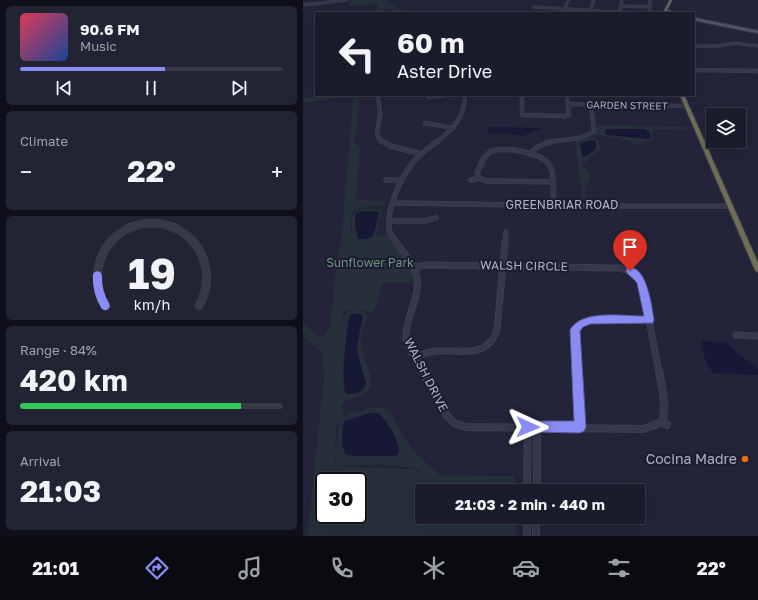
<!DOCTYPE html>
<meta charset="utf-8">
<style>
:root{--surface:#1a1b2b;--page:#232433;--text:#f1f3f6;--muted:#9fa1a9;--line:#383947;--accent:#898cf3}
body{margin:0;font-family:"Golos Text",sans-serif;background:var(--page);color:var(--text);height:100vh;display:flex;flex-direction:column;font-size:15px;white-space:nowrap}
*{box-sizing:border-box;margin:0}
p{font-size:13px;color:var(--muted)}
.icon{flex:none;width:22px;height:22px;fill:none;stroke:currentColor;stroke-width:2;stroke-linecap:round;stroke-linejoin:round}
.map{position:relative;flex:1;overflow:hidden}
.side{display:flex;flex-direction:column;gap:6px;padding:6px;background:#0e0f18;width:303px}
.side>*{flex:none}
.banner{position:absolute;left:12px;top:12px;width:380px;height:84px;border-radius:0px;box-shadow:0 4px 16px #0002,0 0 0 1px var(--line);background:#1a1b2b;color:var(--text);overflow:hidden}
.fabs{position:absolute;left:403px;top:108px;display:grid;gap:8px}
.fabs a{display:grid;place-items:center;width:40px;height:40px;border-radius:0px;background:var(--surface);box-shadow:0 4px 16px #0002,0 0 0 1px var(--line);font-size:20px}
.speed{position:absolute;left:12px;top:472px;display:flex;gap:8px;font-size:20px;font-weight:700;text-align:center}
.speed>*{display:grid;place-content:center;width:52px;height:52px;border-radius:50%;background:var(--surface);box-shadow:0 4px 16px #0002,0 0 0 1px var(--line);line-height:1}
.speed .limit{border:2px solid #111;border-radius:6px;background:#fff;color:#111}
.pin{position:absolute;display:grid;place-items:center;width:34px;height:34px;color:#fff;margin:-41px -17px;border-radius:50% 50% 50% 0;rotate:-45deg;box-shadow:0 0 4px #0007}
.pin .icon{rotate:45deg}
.me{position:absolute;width:44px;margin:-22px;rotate:91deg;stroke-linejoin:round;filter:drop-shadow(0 0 3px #0008)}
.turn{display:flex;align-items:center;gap:14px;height:84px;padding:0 16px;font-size:18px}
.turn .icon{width:52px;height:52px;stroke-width:2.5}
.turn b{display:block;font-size:28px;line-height:34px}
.big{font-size:30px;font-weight:700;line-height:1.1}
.side .tile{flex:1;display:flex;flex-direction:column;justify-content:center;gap:6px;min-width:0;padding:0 14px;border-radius:6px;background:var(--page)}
.side .dial{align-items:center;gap:0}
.dial svg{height:104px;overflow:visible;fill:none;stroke:var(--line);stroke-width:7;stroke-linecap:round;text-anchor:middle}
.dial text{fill:var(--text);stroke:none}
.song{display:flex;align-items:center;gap:12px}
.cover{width:48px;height:48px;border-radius:6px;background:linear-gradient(135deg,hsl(350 70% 55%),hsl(220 70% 35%))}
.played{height:4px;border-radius:2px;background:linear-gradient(90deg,var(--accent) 55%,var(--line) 55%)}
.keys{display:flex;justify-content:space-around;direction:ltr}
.heat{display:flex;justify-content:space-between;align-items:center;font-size:22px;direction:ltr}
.charge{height:6px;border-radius:3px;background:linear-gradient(90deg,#34c759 84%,var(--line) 0)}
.trip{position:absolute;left:112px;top:484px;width:230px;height:40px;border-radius:0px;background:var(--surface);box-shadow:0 4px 16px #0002,0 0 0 1px var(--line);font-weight:700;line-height:40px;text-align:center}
.dock{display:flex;height:64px;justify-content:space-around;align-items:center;background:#0a0b11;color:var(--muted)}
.dock .icon{width:28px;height:28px}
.dock .on{color:var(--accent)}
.dock b{font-size:18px;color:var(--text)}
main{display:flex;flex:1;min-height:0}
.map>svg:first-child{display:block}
.green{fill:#25303a;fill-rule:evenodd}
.water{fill:#171836}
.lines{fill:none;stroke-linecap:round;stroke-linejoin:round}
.minor-far4-casing{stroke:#3d3e50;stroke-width:3.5}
.minor-far3-casing{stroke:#3d3e50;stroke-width:4.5}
.minor-far2-casing{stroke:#3d3e50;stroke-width:5.5}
.minor-far1-casing{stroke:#3d3e50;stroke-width:7}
.minor-casing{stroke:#3d3e50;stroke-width:8}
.major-casing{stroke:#3d3e50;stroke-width:2.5}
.highway-casing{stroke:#3f3f51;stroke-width:2}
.minor-far4{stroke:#36374a;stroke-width:2.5}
.minor-far3{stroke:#36374a;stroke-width:3}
.minor-far2{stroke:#36374a;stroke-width:4}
.minor-far1{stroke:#36374a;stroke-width:5}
.minor{stroke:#36374a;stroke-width:6}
.major{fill:#54566a;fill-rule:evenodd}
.highway{fill:#6f6f54;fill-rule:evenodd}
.route{fill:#898cf3;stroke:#595b9e}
.food-dot{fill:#e8710a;stroke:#1c1d2e;stroke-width:1.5}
.labels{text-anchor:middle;stroke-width:4;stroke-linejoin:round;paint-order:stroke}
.far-street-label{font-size:10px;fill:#b2b2c6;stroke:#1c1d2e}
.street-label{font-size:12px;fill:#b2b2c6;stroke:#1c1d2e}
.park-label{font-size:12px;fill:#6a9584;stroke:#1c1d2e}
.near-poi-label{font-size:14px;fill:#b2b2c6;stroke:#1c1d2e;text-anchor:end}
</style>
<main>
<section class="side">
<div class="tile">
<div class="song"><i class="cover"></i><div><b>90.6 FM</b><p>Music</p></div></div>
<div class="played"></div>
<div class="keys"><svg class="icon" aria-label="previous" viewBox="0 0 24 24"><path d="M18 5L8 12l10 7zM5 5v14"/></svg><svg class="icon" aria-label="pause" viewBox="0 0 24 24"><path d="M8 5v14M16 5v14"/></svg><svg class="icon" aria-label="next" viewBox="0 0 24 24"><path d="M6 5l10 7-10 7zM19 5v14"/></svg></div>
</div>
<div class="tile"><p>Climate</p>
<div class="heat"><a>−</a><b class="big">22°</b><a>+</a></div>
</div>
<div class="tile dial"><svg viewBox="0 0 100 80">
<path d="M14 69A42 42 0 1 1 86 69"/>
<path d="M14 69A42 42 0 0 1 8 46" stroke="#898cf3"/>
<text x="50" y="56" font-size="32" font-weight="700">19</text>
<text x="50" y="72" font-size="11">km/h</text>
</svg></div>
<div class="tile"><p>Range · 84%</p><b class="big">420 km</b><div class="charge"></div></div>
<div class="tile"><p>Arrival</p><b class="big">21:03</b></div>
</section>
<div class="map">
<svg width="455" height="536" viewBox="0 0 455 536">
<rect width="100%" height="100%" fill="#232439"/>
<g class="green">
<path d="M 54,0 L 83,0 L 82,1 L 104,12 L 91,13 L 87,9 L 82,9 L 81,13 L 73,13 L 75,4 L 47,6 L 46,1 Z"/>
<path d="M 22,95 L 57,95 L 52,143 L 57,147 L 53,199 L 83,201 L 81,205 L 69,206 L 52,209 L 48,215 L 48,234 L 49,234 C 50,227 47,221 50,215 C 54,205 72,208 79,210 L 75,223 L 74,236 L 85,234 C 94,245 113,269 112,283 L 79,283 L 73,306 L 69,314 L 61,310 L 40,311 L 40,321 L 42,313 C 49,310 59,309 64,314 C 63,323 58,332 58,342 C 58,347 60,353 61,357 C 64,369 74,379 65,390 C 59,399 44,397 38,405 L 41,413 L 33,429 L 31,464 L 41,467 L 108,469 L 122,475 C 108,461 59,465 39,466 L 35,465 L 32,459 L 32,452 L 35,430 L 39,418 L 48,412 L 58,411 L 65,408 L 78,407 L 87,411 L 100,436 L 112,453 L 137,475 L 212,476 L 210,491 L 119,491 L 119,517 L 212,517 L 213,536 L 4,536 L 21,379 L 19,353 L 0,336 L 0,323 L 14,335 L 21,337 L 27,326 L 32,277 L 38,241 L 50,99 L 42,97 L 0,103 L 0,98 ZM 57,211 L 76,212 L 72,231 L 67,238 L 55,239 L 52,229 L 52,216 ZM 53,314 L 60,316 L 54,345 L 55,355 L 63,384 C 60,392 50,394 42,393 L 41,390 L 40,364 L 47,316 ZM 67,413 L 76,413 C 83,420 97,443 96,452 L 39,446 L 40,425 ZM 21,481 L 55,481 L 55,515 L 21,515 Z"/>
<path d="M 293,125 L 383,127 L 385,128 L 383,130 L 349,129 L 350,140 L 332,144 L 325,140 L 294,135 L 292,133 ZM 318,129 L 344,130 L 347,133 L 347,139 L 340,139 L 302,134 Z"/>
<path d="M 290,137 L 295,140 L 296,146 L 299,147 L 279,165 L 288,176 L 282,188 L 283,198 L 279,199 L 272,142 L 275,139 ZM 285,141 L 292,141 L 293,147 L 289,152 L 280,158 L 277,143 Z"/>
</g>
<g class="water">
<path d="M 186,127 L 239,128 L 220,136 L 200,133 L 185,134 L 184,132 Z"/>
<path d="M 303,129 L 342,129 L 347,133 L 348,137 L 346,139 L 305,135 L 302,134 Z"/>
<path d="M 291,140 L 293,143 L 293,149 L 280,158 L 277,143 Z"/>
<path d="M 59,211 L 73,211 L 76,213 L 70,236 L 64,239 L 55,239 L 52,226 L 53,213 Z"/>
<path d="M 49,314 L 57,314 L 60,316 L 54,345 L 55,355 L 63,384 C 61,392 52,394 44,394 C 37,387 44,329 46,317 Z"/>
<path d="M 400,341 L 424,342 L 432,351 L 455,369 L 455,375 L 411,373 C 402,365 400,353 398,342 Z"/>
<path d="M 67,413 L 76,413 C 83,420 100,446 95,454 L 91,456 L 51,456 L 43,455 L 39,446 L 40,425 L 42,421 Z"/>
</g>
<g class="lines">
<g class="minor-far4-casing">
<g id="minor-far4">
<path d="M 347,0 L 347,13"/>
<path d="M 0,5 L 44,0"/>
<path d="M 318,6 L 347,7"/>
<path d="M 230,7 L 313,12"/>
<path d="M 261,9 L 266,0"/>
<path d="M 287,10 L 291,0"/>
<path d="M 313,12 L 317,11 L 319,0"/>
<path d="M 391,46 L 414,46 L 431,43 L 455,46"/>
</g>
</g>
<g class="minor-far3-casing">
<g id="minor-far3">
<path d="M 391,70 L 455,71"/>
<path d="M 75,95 L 77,114 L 74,132 L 76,139 L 81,142"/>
<path d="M 219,95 L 219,115 L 262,116 L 266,115 L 264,95"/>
<path d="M 125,97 L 143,95"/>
<path d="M 265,104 L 384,106"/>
<path d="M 122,123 L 150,128"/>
<path d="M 134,142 C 150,129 162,117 162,95"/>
<path d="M 246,142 L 276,138 L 291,132 L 288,104"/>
</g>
</g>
<g class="minor-far2-casing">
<g id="minor-far2">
<path d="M 79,141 L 88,146 L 118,154"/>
<path d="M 227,154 L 234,147 L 249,141"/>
<path d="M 83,180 L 99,180"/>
<path d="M 168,180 L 176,178"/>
<path d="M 249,182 L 183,181 L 176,178 L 174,173 L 181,158 L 188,151 C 203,147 242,152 248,168 C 252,180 250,194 250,206"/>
<path d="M 90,203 L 278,206 L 428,206"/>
<path d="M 86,221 L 121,221 L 133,218"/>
<path d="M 94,243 C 90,238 86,233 86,227 C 84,207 99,175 111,161 C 118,153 127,147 135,141"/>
<path d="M 202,243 L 203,232"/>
</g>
</g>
<g class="minor-far1-casing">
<g id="minor-far1">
<path d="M 93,242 C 114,271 121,276 108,312 C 105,321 102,330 103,339 C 104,348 115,364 120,372"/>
<path d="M 111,267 L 125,265 L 316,268 L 330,272 L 339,283 L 356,372"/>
<path d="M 433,335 L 455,336"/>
<path d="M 112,357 C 119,354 126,352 133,351 C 158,349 183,360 194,330 L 202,242"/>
<path d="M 274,372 L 272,336 L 274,327 L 287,320 L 346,320"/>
</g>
</g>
<g class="minor-casing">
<g id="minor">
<path d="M 119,371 L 144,416 L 151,423 L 163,427 L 341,429 L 359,422 C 364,405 359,389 356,371"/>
<path d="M 274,371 L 277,427"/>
<path d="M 359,422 L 364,425"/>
<path d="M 234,427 L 234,491"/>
<path d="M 224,491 L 225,427"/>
<path d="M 224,517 L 224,536"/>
<path d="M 233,517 L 233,536"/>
</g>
</g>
<g class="major-casing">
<g id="major">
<path d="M 363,9 L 369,12 L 369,13 L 366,13 L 362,11 Z"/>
<path d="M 391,18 L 455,31 L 455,33 L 391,20 Z"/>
</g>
</g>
<g class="highway-casing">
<g id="highway">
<path d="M 367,0 L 369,0 L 362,13 L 360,13 Z"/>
<path d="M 377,95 L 381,95 L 455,263 L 455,272 L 452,270 Z"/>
</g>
</g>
<use href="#minor-far4" class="minor-far4"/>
<use href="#minor-far3" class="minor-far3"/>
<use href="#minor-far2" class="minor-far2"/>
<use href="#minor-far1" class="minor-far1"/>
<use href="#minor" class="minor"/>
<use href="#major" class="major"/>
<use href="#highway" class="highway"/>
</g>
<path class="route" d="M 324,268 C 344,263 349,308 351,320 L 350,323 L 287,324 L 280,327 L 277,331 L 283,427 L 281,431 L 277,433 L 225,432 L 221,431 L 219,427 L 221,423 L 225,421 L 271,421 L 267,330 C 278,309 320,316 341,316 L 334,283 C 331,278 325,276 323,271 Z"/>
<circle class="food-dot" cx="442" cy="459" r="4"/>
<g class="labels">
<g class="far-street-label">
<text transform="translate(324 105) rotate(1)" y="4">GARDEN STREET</text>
</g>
<g class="street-label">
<text x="259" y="209">GREENBRIAR ROAD</text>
<text transform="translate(221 266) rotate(1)" y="4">WALSH CIRCLE</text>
<text transform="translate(123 375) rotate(63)" y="4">WALSH DRIVE</text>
</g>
<g class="park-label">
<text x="67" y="267">Sunflower Park</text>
</g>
<g class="near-poi-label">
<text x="434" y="464">Cocina Madre</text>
</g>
</g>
</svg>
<div class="fabs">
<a><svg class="icon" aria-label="layers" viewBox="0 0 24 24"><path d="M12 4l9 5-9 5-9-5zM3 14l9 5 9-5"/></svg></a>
</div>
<div class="speed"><div class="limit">30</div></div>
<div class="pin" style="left:327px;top:271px;background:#d93025"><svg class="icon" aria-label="arrive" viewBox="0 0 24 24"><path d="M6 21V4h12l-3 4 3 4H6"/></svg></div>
<svg class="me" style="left:225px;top:427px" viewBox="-20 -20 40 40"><path d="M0-17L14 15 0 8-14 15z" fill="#898cf3" stroke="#fff" stroke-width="4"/></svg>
<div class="trip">21:03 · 2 min · 440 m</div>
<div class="banner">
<div class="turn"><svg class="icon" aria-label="left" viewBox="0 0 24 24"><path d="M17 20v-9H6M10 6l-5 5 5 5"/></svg><div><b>60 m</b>Aster Drive</div></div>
</div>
</div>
</main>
<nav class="dock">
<b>21:01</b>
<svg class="icon on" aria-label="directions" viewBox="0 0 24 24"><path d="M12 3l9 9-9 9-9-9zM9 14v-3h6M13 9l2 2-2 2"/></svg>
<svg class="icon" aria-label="music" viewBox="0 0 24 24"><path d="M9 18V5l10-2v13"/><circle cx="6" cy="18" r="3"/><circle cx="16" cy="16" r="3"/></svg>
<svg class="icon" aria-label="phone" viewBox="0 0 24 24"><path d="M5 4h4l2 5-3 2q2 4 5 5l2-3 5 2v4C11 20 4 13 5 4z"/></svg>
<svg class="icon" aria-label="climate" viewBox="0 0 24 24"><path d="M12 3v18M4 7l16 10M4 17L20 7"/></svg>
<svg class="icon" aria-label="car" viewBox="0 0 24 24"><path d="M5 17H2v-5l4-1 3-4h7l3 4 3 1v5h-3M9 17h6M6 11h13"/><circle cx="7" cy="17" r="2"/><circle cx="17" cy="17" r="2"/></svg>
<svg class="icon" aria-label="filters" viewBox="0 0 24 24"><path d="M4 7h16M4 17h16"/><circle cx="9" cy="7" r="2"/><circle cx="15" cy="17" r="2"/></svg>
<b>22°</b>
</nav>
